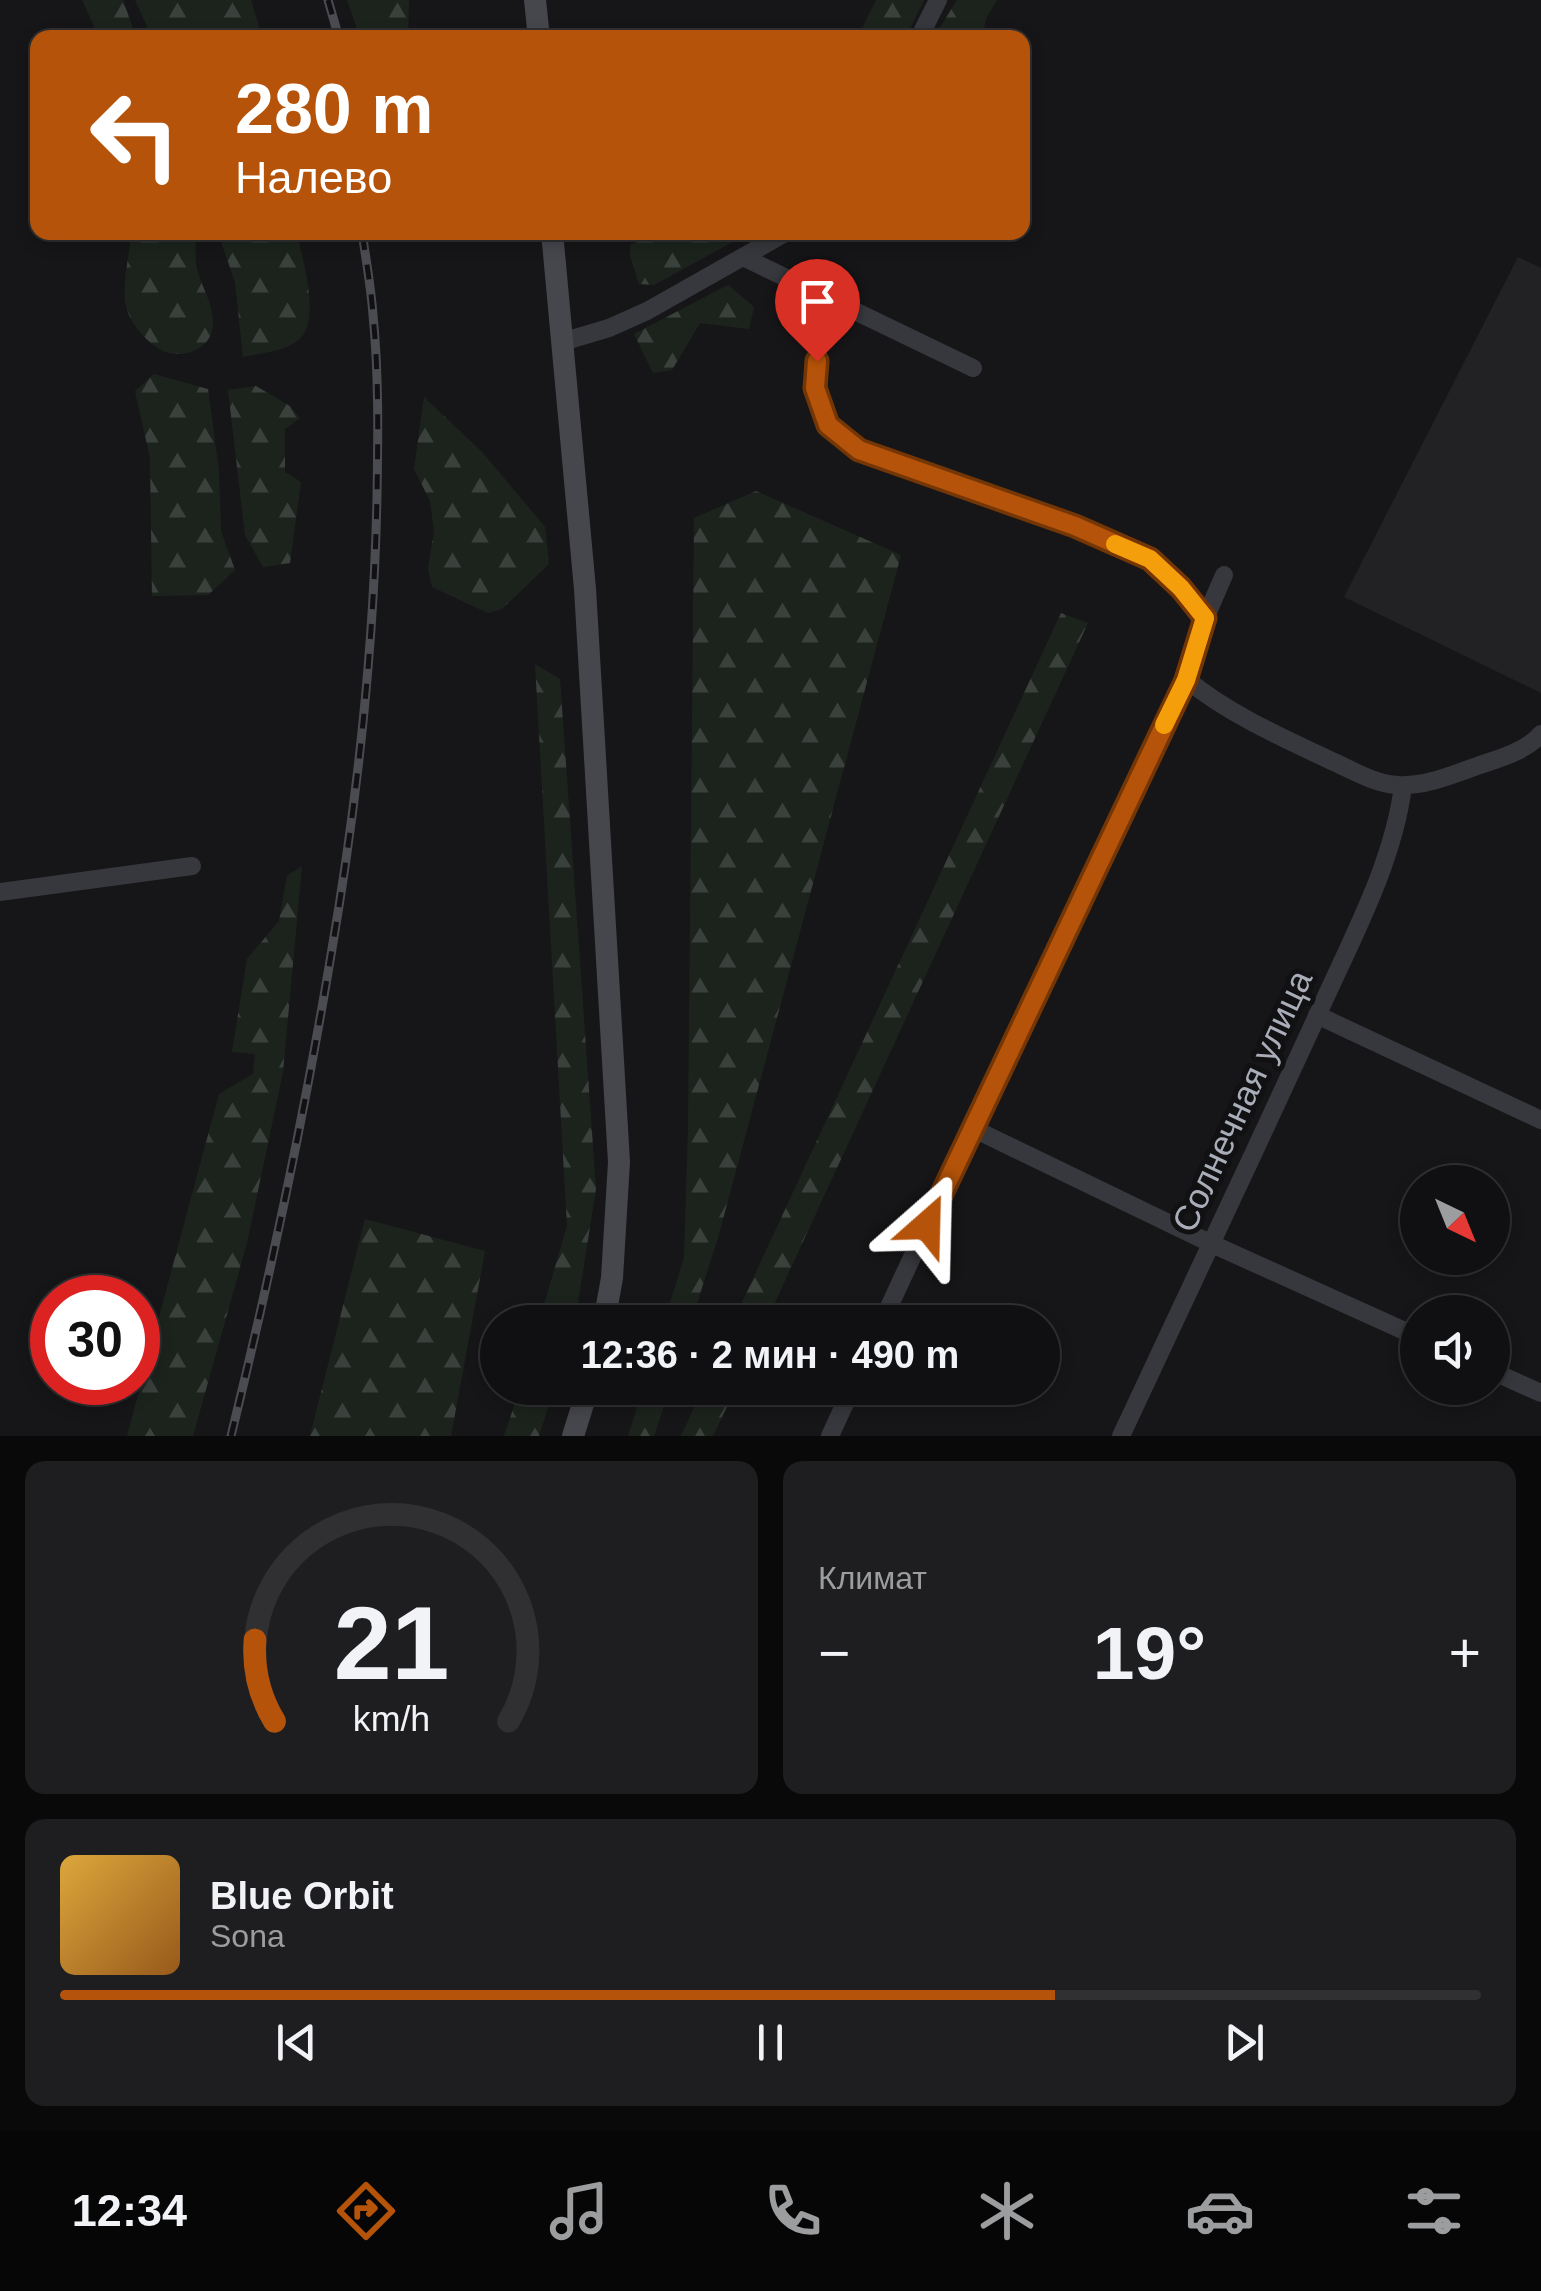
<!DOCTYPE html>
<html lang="ru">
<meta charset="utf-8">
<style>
:root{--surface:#101012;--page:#1e1e20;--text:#f1f3f6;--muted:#9c9d9f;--line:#303032;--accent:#b45309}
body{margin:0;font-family:Arial,sans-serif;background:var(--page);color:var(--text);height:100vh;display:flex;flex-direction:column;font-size:38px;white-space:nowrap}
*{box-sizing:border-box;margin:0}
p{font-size:32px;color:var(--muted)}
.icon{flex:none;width:55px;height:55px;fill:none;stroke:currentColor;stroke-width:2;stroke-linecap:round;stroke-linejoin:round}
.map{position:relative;height:1436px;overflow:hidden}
.drawer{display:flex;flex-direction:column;gap:25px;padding:25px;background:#09090a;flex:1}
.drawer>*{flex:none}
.banner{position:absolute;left:30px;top:30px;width:1000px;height:210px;border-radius:20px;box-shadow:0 5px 15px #0003,0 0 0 2px var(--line);background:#b45309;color:#fff;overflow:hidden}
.needle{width:65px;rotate:137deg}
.controls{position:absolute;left:1400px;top:1165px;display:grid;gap:20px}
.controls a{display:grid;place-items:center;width:110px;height:110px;border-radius:50%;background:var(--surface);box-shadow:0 5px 15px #0003,0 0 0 2px var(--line);font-size:50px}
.speed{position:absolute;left:30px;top:1275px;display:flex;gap:20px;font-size:50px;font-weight:700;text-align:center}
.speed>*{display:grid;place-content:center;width:130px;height:130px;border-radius:50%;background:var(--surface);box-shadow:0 5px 15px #0003,0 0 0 2px var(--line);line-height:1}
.speed .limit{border:15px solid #d22;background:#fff;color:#111}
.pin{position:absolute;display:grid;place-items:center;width:85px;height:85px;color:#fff;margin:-102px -42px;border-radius:50% 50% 50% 0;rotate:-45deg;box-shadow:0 0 10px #0007}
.pin .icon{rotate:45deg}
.me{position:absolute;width:110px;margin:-55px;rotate:25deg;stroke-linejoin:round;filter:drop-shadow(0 0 8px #0008)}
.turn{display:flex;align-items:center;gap:35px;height:210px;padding:0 40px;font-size:45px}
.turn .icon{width:130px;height:130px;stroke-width:2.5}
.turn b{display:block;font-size:70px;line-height:85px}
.big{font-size:75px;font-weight:600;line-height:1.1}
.drawer .tile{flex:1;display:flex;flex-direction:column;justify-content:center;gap:15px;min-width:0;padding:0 35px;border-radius:20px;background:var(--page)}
.drawer .dial{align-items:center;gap:0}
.dial svg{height:260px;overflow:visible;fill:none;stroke:var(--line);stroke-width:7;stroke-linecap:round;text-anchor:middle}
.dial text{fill:var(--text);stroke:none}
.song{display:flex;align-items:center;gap:30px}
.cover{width:120px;height:120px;border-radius:15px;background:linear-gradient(135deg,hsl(40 70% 55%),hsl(30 70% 35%))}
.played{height:10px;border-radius:5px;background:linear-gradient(90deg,var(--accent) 70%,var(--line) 70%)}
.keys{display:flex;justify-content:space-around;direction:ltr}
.heat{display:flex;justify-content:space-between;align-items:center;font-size:55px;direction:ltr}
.drawer .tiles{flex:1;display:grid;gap:25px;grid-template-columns:1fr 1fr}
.tile:last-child{grid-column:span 2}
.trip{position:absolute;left:480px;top:1305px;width:580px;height:100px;border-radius:50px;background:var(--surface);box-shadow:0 5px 15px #0003,0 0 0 2px var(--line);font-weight:600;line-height:100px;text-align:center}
.dock{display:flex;height:160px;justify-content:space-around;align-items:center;background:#060607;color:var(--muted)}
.dock .icon{width:70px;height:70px}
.dock .selected{color:var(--accent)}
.dock b{font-size:45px;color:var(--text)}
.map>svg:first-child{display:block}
.built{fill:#222225}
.forest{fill:url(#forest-firs)}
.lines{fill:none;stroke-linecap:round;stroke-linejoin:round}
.street{stroke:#37383d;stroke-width:18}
.secondary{stroke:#45474d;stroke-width:22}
.rail-casing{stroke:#4a4c52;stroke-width:9}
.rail{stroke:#111113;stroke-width:5;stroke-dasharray:15;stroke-linecap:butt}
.route-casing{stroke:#753606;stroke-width:25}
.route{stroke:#b45309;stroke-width:18}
.slow{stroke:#f59e0b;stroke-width:18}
.labels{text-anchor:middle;stroke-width:10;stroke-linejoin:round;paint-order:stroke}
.street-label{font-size:35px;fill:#a8adb8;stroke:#111113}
</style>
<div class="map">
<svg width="1541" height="1436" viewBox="0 0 1541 1436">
<defs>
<pattern id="forest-firs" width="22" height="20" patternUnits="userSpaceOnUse" patternTransform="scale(2.5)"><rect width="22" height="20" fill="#1c231d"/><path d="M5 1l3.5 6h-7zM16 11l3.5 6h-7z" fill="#3a403c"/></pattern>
</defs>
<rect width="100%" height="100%" fill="#161618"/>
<path class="built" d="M 1518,257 L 1541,268 L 1541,693 L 1344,597 Z"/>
<g class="forest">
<path d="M 82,0 L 123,0 L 136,37 L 99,37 Z"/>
<path d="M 135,0 L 251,0 L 262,37 L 152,37 Z"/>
<path d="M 347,0 L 409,0 L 408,37 L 360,37 Z"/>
<path d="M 876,0 L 924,0 L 906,37 L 858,37 Z"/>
<path d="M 957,0 L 997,0 L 987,17 L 981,37 L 934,37 Z"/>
<path d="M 131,233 L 196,233 C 196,242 195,254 196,264 C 200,287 217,306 212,331 C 207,349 187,357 169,353 C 152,349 132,326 127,310 C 120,286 130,257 131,233 Z"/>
<path d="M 218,233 L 297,233 C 302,258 319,312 303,335 C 291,351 261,353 243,357 L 235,282 Z"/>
<path d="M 657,233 L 657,232 L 749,233 L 654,285 L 639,284 L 630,256 L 630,245 Z"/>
<path d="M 728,285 L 754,307 L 749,329 L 700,323 L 672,370 L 653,373 L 634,334 Z"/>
<path d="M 154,374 L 208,389 L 219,471 L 221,531 L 235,570 L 208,595 L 152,596 L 150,458 L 135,391 Z"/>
<path d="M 256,386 L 290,406 L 300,418 L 285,429 L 285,472 L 301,482 L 290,563 L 263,567 L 245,535 L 228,390 Z"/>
<path d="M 424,397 L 482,452 L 545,527 L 549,564 L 502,609 L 488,613 L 432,587 L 428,569 L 434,531 L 430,501 L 414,469 Z"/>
<path d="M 756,491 L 901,555 L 718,1238 L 691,1322 L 664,1322 L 684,1258 L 688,1130 L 694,518 Z"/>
<path d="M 1061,613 L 1088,623 L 766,1322 L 733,1322 Z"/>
<path d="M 535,664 L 560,679 L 596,1189 L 575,1322 L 539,1322 L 567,1226 Z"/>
<path d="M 302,866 L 283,1072 L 247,1243 L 193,1436 L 127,1436 L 219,1094 L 253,1074 L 255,1054 L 232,1052 L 247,959 L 279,921 L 287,876 Z"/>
<path d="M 365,1219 L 485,1251 L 451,1436 L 310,1436 Z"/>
<path d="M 520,1388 L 554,1388 L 539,1436 L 504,1436 Z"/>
<path d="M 643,1388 L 670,1388 L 654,1436 L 628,1436 Z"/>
<path d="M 703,1388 L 736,1388 L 713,1436 L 681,1436 Z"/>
</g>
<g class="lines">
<g class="street">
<path d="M 919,38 L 938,0"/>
<path d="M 743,257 L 973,368"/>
<path d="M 815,293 L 819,334 L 815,388 L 827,425 L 859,450 L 1075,527 L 1150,559 L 1181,588 L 1205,619"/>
<path d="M 562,342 L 609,328 L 647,311 L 787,232"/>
<path d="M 1186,679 C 1230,715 1283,738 1334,762 C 1354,771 1375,784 1398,785 C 1425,787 1454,774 1480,765 C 1501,758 1526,751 1541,734"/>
<path d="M 0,892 L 192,866"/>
<path d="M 1317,1015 L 1541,1120"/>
<path d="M 972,1128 L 1212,1244 L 1418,1337"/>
<path d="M 882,1322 L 972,1128 L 1186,679 L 1205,619 L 1224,575"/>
<path d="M 1492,1371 L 1541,1393"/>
<path d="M 830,1436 L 852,1388"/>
<path d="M 1121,1436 C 1187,1296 1253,1155 1318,1014 C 1350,942 1393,865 1403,786"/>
</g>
<g class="secondary">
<path d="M 535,0 L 539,38"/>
<path d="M 552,232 L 585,589 L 619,1162 L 612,1278 L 604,1322"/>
<path d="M 573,1436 L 588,1388"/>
</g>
<g class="rail-casing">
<g id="rail">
<path d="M 328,0 L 339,38"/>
<path d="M 231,1436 C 270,1277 304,1117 331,955 C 357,803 374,651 377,496 C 378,437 379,375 373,315 C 371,287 366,260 362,232"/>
</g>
</g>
<use href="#rail" class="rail"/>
</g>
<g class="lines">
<g class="route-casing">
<path id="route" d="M 817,361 L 815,388 L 828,425 L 859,450 L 1075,526 L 1150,559 L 1181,588 L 1205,618 L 1186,680 L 927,1225"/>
</g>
<use href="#route" class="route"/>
<path class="slow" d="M 1115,544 L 1150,559 L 1181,588 L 1205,618 L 1186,680 L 1164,725"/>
</g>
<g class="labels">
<g class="street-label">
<text transform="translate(1242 1101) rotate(-65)" y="12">Солнечная улица</text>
</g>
</g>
</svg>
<div class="controls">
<a><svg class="needle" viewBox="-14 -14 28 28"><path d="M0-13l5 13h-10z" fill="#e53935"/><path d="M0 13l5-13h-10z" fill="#9c9d9f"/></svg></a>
<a><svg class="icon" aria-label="sound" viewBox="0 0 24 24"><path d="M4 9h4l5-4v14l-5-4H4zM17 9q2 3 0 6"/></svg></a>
</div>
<div class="speed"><div class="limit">30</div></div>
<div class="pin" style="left:817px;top:361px;background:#d93025"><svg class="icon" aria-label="arrive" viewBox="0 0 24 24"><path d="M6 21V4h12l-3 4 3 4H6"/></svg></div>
<svg class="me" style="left:927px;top:1225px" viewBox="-20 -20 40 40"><path d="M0-17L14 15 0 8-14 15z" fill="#b45309" stroke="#fff" stroke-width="4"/></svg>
<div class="trip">12:36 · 2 мин · 490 m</div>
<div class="banner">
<div class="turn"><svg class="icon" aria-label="left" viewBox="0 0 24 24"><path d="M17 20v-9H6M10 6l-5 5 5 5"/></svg><div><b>280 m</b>Налево</div></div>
</div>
</div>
<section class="drawer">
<div class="tiles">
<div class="tile dial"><svg viewBox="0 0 100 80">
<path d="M14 69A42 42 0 1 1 86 69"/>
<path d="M14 69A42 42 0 0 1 8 44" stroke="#b45309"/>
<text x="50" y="56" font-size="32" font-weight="700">21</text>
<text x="50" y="72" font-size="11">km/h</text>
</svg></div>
<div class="tile"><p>Климат</p>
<div class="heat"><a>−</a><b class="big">19°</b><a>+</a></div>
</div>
<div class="tile">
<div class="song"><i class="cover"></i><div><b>Blue Orbit</b><p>Sona</p></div></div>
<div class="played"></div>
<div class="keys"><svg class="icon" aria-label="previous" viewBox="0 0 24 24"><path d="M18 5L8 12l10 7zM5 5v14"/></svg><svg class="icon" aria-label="pause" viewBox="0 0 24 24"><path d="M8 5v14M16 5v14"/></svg><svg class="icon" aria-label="next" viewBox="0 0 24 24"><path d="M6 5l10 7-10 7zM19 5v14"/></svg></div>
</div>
</div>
</section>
<nav class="dock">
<b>12:34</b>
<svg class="icon selected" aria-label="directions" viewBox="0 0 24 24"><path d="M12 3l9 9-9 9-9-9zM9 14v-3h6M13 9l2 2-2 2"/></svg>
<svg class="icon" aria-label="music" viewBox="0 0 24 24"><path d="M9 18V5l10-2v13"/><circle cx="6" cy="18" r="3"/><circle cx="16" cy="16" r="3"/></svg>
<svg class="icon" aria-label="phone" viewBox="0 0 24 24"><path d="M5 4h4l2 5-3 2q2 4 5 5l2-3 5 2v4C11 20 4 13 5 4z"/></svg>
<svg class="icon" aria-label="climate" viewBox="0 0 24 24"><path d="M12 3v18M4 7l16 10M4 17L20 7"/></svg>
<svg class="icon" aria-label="car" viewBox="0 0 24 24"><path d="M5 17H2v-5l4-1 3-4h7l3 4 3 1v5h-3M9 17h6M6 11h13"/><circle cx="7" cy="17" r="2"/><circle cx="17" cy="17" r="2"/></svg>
<svg class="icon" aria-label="filters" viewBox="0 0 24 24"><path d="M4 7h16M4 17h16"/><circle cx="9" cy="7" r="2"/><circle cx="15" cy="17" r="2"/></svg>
</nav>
